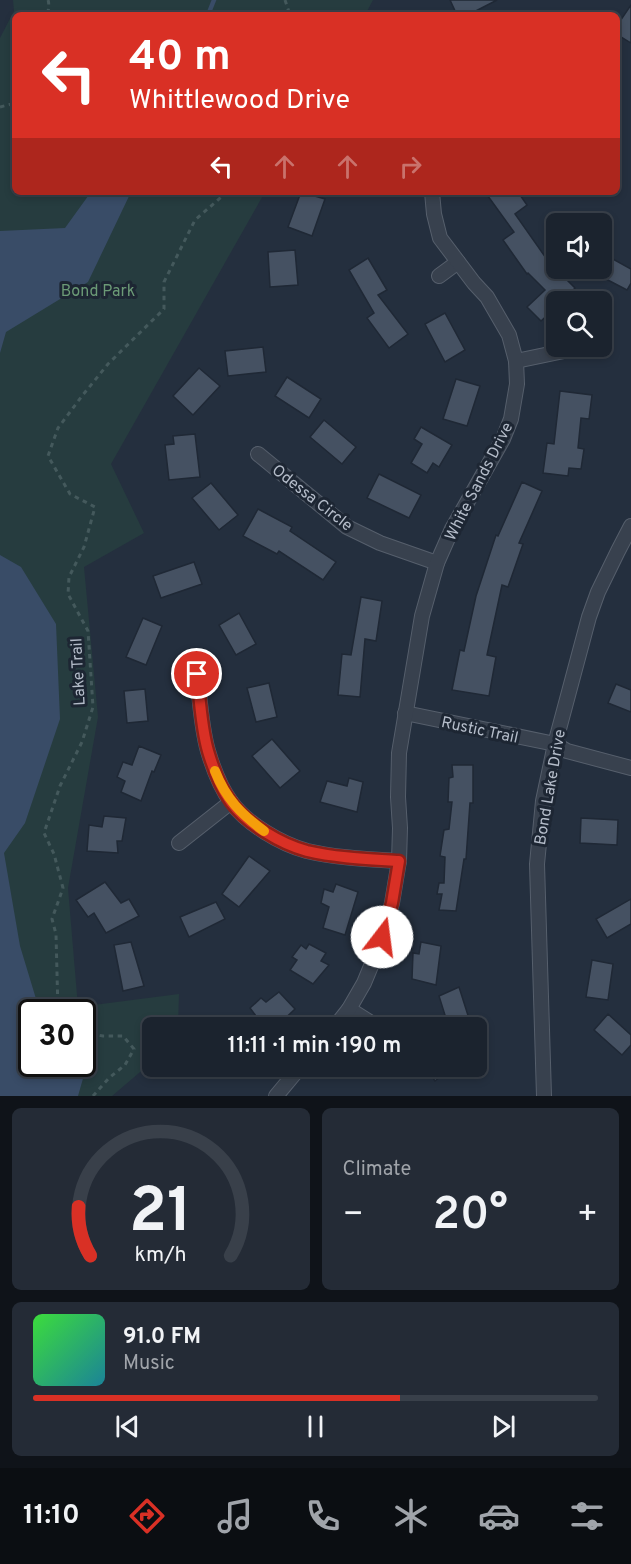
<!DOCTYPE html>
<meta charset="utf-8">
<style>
:root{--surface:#1b232e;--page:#242b36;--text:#f1f3f6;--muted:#a0a4aa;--line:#39404a;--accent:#d93025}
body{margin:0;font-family:Overpass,sans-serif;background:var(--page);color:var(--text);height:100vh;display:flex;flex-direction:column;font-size:22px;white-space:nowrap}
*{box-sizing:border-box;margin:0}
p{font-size:20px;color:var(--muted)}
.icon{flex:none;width:33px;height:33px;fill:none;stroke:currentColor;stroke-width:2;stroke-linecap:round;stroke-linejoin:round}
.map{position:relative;height:1096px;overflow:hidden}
.panel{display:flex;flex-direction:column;gap:12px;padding:12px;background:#0f1319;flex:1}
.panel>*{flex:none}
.hud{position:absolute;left:12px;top:12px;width:608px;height:183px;border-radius:9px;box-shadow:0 3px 9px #0003,0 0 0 2px var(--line);background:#d93025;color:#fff;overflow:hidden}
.fabs{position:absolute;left:546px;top:213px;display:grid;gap:12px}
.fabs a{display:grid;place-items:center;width:66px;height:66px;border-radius:9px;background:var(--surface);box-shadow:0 3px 9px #0003,0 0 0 2px var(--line);font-size:30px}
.speed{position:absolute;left:18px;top:999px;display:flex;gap:12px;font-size:30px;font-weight:700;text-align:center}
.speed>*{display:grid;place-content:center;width:78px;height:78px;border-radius:50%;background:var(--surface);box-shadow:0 3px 9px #0003,0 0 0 2px var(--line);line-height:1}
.speed .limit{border:3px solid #111;border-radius:9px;background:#fff;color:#111}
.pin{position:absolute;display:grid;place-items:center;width:51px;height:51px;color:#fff;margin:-26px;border:3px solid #fff;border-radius:50%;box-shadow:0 2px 6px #0007}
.me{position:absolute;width:66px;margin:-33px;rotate:15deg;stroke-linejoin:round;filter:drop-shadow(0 0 4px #0008)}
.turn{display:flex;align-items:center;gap:21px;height:126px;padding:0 18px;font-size:27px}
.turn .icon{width:78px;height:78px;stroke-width:2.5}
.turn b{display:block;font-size:42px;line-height:51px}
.lanes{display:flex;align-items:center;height:57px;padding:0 18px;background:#0003;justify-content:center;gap:30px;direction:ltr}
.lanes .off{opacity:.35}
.big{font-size:45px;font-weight:600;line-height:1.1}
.panel .card{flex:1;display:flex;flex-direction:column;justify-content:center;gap:9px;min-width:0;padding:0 21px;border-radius:9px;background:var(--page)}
.panel .dial{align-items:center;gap:0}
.dial svg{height:156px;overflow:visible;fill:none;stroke:var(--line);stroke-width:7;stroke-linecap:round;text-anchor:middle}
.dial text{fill:var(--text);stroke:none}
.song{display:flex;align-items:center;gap:18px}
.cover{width:72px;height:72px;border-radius:9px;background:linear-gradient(135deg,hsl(120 70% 55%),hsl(190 70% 35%))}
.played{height:6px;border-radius:3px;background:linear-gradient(90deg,var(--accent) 65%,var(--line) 65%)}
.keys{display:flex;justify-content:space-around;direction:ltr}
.heat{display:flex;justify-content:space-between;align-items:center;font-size:33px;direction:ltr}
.panel .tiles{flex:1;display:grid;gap:12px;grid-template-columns:1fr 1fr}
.card:last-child{grid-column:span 2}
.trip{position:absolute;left:142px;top:1017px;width:345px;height:60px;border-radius:9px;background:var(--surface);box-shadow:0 3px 9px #0003,0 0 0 2px var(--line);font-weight:600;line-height:60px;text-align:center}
.dock{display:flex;height:96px;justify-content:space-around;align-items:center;background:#0b0e12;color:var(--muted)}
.dock .icon{width:42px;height:42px}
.dock .current{color:var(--accent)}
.dock b{font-size:27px;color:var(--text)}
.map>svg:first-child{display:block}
.green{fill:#263c3f;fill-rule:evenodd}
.water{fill:#394c67}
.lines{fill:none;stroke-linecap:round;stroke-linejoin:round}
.stream{stroke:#394c67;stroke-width:4.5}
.building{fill:#455162;stroke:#1f2835;stroke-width:1.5}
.minor-casing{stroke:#565f6c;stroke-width:16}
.path{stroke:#44595c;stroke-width:3;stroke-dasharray:4.5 4.5;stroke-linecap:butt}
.minor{stroke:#38414e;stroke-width:14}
.route-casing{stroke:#8d1f18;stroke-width:15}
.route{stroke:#d93025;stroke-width:10}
.slow{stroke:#f59e0b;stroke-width:10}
.labels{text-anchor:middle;stroke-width:6;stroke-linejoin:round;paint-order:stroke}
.park-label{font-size:16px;fill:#6b9a76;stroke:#1d2633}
.street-label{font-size:16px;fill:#b4bcc9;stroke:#1d2633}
</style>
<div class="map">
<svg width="631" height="1096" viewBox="0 0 631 1096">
<rect width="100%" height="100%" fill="#242f3e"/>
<path class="green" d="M 13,0 L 373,0 L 365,15 L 15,15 L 15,192 L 265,192 L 111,464 L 144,533 L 84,567 L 98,717 L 68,888 L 78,1007 L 179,994 L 178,1027 L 153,1028 L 153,1061 L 112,1096 L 0,1096 L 0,38 L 14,11 ZM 32,1012 L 82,1012 L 82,1064 L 32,1064 Z"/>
<g class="water">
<path d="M 91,192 L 131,192 L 88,282 L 6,332 L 0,353 L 0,231 L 65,228 Z"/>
<path d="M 0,555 L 21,567 L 56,624 L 60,719 L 25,823 L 4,853 L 20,946 L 40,1012 L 32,1012 L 32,1064 L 82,1064 L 83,1044 L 92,1047 L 78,1096 L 0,1096 Z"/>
</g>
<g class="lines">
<path class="stream" d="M 208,15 L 214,0"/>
</g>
<g class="building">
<path d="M 450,0 L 497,0 L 468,15 L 457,15 Z"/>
<path d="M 631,5 L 631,43 L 616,34 L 616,27 Z"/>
<path d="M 301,192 L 325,199 L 312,236 L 288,227 Z"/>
<path d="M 485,192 L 518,192 L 527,205 L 515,214 L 553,268 L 575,268 L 565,278 L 575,288 L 562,302 L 556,302 L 556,307 L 541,321 L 527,307 L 545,290 L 528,273 L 527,274 L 503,240 L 514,232 Z"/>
<path d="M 295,250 L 298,285 L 270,287 L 268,252 Z"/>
<path d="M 602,253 L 631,269 L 631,283 L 627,290 L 602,277 Z"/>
<path d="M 368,258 L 387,290 L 378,295 L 408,334 L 389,348 L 367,318 L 374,313 L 349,270 Z"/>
<path d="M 445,313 L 465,350 L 445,362 L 425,324 Z"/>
<path d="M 263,347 L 266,372 L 228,376 L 225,351 Z"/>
<path d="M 199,368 L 220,386 L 193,415 L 173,396 Z"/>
<path d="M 287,377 L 321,399 L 309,418 L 275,396 Z"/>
<path d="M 456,379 L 480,386 L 467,426 L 443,419 Z"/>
<path d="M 560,391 L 592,395 L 589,419 L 581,418 L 578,448 L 584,449 L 581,469 L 569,468 L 568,476 L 543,473 L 547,443 L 554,444 Z"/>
<path d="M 324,420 L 356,447 L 342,464 L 310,437 Z"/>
<path d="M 421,427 L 452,445 L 439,467 L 433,463 L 427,473 L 411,463 L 422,444 L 414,439 Z"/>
<path d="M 195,434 L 200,477 L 169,480 L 165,445 L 174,444 L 173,436 Z"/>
<path d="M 379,474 L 421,495 L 409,518 L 367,498 Z"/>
<path d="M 522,482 L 542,491 L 519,543 L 523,544 L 508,587 L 502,585 L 487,655 L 496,657 L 489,696 L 452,690 L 460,650 L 464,651 L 476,596 L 496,535 L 498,536 Z"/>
<path d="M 211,483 L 238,515 L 219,530 L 192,498 Z"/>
<path d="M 258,509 L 292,527 L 290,531 L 336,562 L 323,580 L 279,551 L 277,554 L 243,536 Z"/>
<path d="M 194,562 L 202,584 L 161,598 L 153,576 Z"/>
<path d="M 361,597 L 382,601 L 376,641 L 365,639 L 360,697 L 338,695 L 342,654 L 351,655 Z"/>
<path d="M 239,613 L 256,644 L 236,655 L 219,625 Z"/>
<path d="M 143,618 L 162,626 L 146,665 L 126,657 Z"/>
<path d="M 269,683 L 277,717 L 256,722 L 247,688 Z"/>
<path d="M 616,684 L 631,690 L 631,712 L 608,703 Z"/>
<path d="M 145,689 L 148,721 L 127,723 L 124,691 Z"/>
<path d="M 272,739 L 300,771 L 280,788 L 252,756 Z"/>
<path d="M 139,746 L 161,755 L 154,772 L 152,771 L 141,801 L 121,792 L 125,781 L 117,777 L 123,762 L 132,765 Z"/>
<path d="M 452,765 L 473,765 L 473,803 L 470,803 L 466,859 L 464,859 L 456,911 L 439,910 L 442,894 L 437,894 L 439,883 L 444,883 L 445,857 L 440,856 L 444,830 L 449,829 L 452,802 L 448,802 L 449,778 L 453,777 Z"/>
<path d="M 349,778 L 363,782 L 357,812 L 320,802 L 327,781 L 347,786 Z"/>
<path d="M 104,816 L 126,818 L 122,841 L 117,841 L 118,853 L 87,851 L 89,825 L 102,827 Z"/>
<path d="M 581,818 L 618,820 L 617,845 L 580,843 Z"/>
<path d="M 249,856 L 270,871 L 239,907 L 222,894 Z"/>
<path d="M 105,882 L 121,903 L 129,899 L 139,916 L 106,933 L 94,913 L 88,917 L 76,900 Z"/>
<path d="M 336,884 L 358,892 L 345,935 L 323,928 L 329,907 L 321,903 L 324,889 L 333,892 Z"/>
<path d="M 631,899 L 631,924 L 607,938 L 596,919 Z"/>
<path d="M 216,902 L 225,919 L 189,937 L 180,917 Z"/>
<path d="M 131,942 L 144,986 L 123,991 L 114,945 Z"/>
<path d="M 421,942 L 441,946 L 436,985 L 412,979 L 413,953 L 419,954 Z"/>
<path d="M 309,944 L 326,953 L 321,961 L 329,965 L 313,984 L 290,970 L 297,960 L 292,957 L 301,945 L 306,949 Z"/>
<path d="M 592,960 L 613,964 L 608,1000 L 586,997 Z"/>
<path d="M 459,987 L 472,1028 L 449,1028 L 439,996 Z"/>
<path d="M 279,992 L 295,1009 L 275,1028 L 265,1028 L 250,1008 L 261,998 L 266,1002 Z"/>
<path d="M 608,1014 L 631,1035 L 631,1045 L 622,1055 L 594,1030 Z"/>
<path d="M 425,1066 L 453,1066 L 435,1081 Z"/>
</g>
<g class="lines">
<g class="minor-casing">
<g id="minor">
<path d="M 439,276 L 458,262"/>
<path d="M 516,361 L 588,346"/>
<path d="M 258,454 L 347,527 L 380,543 L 437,563"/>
<path d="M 197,674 C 200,699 201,727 208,751 C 213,768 220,787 231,802 C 247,824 281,844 307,851 C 337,858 368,859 399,861"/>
<path d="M 405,713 L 555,744 L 567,751 L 631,768"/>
<path d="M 179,843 L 231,802"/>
<path d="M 349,1009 L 376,1026"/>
<path d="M 334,1028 L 349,1009 L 364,983 L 383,937 L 392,903 L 399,861 L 400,828 L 398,797 L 399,753 L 422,616 L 437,563 L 452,529 L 503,439 L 511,419 L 517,384 L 516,361 L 509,335 L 487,297 L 474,283 L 440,238 L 434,214 L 432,192"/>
<path d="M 276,1096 L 301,1066"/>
<path d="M 544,1096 L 537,864 L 543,801 L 555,744 L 589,617 L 598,592 L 618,551 L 631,526"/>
</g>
</g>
<g class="path">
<path d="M 48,0 C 50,5 47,10 49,15"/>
<path d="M 285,0 L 290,15"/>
<path d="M 0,107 L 12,104 L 15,99"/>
<path d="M 58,1012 L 56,934 L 52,919 L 63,888 L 54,854 L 44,833 L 60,786 L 82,742 L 93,707 L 88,631 L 68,594 L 69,577 L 84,547 L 95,507 L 70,494 L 48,456 L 58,428 L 82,396 L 108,364 L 164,309 L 164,282 L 195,220 L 227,192"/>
<path d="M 82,1032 L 103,1036 L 123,1036 L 134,1049 L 125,1065 L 109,1078 L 93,1096"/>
</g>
<use href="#minor" class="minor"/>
</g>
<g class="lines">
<g class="route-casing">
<path id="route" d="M 197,674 C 200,699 201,727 208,751 C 213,768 220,787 231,802 C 247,824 281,844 307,851 C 337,858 368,859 399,861 L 392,903 L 382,937"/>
</g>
<use href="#route" class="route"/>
<path class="slow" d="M 215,771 C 226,799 241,814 264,831"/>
</g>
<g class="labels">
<g class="park-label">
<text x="98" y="296">Bond Park</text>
</g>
<g class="street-label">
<text transform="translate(478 481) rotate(-63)" y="6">White Sands Drive</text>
<text transform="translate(313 497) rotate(38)" y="6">Odessa Circle</text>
<text transform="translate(77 672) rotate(-93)" y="6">Lake Trail</text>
<text transform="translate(480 729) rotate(12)" y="6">Rustic Trail</text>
<text transform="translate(549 787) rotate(-80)" y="6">Bond Lake Drive</text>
</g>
</g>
</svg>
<div class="fabs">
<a><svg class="icon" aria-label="sound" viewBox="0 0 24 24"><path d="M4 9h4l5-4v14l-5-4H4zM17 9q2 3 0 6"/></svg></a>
<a><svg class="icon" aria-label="search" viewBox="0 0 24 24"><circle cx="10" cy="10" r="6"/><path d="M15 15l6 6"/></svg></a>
</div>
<div class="speed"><div class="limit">30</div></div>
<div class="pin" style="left:197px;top:674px;background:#d93025"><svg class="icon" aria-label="arrive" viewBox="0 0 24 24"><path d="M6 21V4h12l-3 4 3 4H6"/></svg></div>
<svg class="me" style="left:382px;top:937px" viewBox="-20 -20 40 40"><circle r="19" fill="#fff"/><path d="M0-13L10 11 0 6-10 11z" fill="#d93025"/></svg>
<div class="trip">11:11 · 1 min · 190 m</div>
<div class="hud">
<div class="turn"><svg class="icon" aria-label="left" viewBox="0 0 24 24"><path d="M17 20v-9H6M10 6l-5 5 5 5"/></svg><div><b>40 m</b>Whittlewood Drive</div></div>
<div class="lanes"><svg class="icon" aria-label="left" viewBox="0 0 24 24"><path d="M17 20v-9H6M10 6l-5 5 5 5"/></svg><svg class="icon off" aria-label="ahead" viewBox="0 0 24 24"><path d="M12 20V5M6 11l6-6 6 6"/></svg><svg class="icon off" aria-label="ahead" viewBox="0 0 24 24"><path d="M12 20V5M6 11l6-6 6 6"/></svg><svg class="icon off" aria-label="right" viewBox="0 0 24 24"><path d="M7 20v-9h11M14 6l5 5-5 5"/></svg></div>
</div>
</div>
<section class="panel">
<div class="tiles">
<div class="card dial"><svg viewBox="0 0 100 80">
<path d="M14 69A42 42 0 1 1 86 69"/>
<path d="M14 69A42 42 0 0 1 8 44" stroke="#d93025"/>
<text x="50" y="56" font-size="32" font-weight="700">21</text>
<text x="50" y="72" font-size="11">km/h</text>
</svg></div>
<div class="card"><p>Climate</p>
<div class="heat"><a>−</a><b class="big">20°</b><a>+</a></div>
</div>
<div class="card">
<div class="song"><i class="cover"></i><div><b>91.0 FM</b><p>Music</p></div></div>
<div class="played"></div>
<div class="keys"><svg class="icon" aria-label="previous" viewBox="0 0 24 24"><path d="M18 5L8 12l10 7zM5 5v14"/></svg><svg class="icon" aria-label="pause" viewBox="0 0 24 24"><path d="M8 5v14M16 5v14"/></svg><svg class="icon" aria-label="next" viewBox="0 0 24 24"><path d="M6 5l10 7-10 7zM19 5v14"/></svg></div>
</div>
</div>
</section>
<nav class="dock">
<b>11:10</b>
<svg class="icon current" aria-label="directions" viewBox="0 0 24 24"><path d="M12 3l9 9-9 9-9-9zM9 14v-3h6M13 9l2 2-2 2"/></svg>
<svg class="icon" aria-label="music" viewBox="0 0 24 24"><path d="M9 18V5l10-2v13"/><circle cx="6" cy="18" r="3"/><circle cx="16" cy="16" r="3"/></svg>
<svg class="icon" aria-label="phone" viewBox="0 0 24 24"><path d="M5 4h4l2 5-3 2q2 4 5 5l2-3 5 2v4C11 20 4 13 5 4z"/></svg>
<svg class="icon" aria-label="climate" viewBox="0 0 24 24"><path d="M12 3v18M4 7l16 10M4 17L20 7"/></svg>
<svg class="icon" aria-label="car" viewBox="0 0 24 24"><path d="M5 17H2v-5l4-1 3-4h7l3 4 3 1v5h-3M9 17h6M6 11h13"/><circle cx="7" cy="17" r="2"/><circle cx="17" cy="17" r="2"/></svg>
<svg class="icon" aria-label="filters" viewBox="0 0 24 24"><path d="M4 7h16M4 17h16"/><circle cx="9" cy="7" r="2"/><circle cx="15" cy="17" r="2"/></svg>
</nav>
